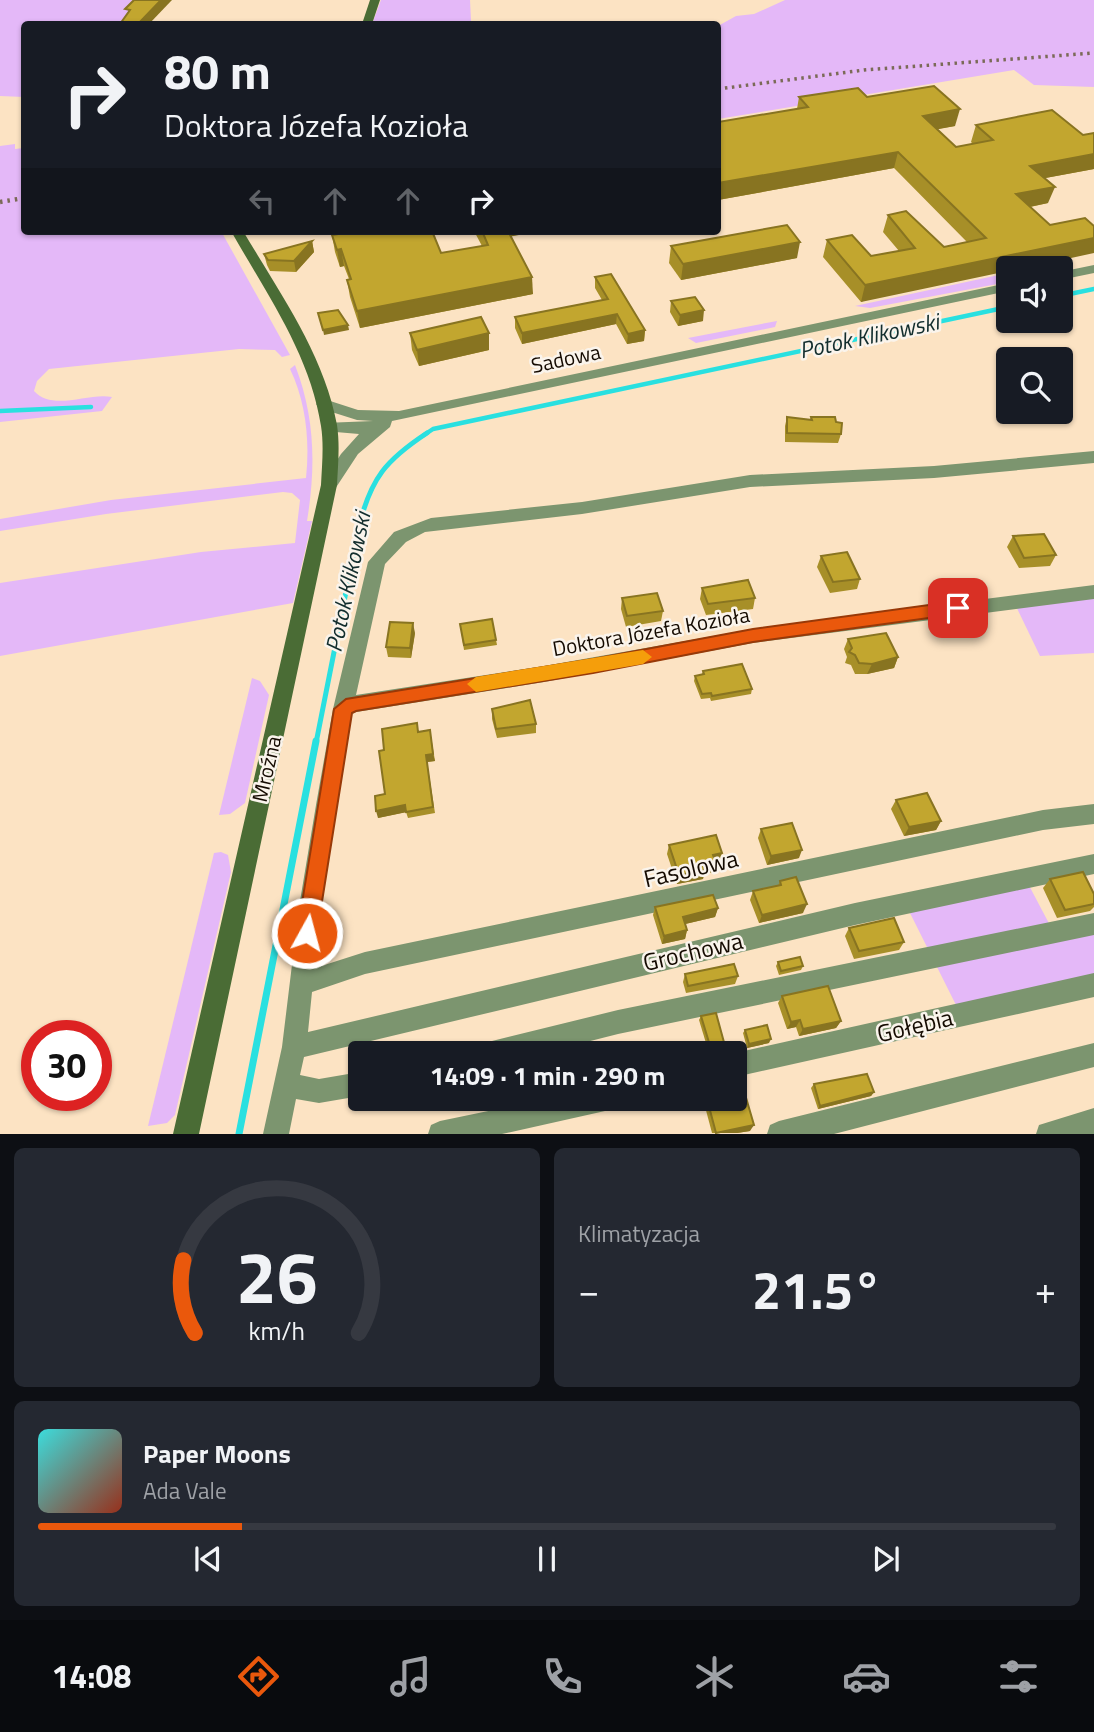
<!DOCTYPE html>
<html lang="pl">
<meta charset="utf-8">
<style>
:root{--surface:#171b24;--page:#242831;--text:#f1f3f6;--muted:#9ea1a6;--line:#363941;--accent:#ea580c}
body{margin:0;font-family:"Titillium Web",sans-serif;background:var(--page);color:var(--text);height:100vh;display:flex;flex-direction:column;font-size:26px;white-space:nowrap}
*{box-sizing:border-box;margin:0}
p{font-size:23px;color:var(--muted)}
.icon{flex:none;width:38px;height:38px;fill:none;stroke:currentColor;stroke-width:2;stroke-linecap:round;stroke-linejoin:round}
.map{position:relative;height:1134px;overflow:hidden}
.details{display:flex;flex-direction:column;gap:14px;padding:14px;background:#0d0f14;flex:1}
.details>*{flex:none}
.hud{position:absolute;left:21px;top:21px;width:700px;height:214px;border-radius:7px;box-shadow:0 2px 5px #0004;background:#171b24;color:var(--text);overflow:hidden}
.fabs{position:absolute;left:996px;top:256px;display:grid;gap:14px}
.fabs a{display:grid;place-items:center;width:77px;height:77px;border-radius:7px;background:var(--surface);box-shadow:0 2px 5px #0004;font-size:35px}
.speed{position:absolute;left:21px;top:1020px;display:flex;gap:14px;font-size:35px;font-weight:700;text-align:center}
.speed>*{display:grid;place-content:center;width:91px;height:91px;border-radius:50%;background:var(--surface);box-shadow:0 2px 5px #0004;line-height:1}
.speed .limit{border:10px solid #d22;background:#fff;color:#111}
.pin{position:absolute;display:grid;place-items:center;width:60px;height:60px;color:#fff;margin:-30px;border-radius:14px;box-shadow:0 4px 10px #0006}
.me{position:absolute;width:77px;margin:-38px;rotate:7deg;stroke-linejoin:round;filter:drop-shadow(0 0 5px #0008)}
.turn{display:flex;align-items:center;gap:24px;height:147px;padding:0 28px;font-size:32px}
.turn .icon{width:91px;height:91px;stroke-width:2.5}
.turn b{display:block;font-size:49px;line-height:60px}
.lanes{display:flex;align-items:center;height:66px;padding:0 28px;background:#0003;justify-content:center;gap:35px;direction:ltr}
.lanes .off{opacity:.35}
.big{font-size:52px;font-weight:700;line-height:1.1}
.details .tile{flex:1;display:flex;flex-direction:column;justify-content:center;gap:10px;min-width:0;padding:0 24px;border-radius:10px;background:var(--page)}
.details .dial{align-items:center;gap:0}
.dial svg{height:182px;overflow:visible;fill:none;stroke:var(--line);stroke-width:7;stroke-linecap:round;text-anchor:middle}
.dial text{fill:var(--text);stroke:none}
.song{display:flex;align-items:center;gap:21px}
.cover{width:84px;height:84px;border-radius:10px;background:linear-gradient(135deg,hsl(180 70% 55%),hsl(10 70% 35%))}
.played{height:7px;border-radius:4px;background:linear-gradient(90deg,var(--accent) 20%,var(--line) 20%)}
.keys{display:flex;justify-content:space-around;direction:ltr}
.heat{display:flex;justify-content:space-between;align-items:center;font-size:38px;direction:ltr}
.details .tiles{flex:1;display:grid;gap:14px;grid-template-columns:1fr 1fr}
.tile:last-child{grid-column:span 2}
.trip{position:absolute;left:348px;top:1041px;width:399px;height:70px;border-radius:7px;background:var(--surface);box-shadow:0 2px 5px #0004;font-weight:700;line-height:70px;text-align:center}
.menu{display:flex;height:112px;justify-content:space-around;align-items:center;background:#090b0e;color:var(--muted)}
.menu .icon{width:49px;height:49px}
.menu .current{color:var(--accent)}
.menu b{font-size:32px;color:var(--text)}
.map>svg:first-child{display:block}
.green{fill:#e4b8f8}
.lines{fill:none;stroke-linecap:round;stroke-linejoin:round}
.stream-far2{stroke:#29e0e0;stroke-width:4.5}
.stream-far1{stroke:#29e0e0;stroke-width:5}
.stream{stroke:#29e0e0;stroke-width:7}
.street{fill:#7c956f;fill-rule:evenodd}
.secondary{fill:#4a6c35;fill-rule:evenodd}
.rail-far1{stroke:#7b6a57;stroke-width:3.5;stroke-dasharray:2.5 4.5;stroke-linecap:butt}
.rail{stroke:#7b6a57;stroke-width:4.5;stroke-dasharray:2.5 5;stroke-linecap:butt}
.wall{fill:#a78f28}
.shaded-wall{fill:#887421}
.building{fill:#c2a62f;stroke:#887421;stroke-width:2}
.route{fill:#ea580c;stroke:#983908;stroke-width:2}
.slow{fill:#f59e0b}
.labels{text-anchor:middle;stroke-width:5;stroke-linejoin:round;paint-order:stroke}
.street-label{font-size:21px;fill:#140a00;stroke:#faf4ec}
.water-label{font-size:23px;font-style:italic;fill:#132e2e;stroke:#faf4ec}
.near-street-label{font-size:24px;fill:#140a00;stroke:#faf4ec}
</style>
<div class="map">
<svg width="1094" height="1134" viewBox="0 0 1094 1134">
<rect width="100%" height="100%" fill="#fce3c3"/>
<g class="green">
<path d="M 0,0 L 141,0 L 120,24 L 24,24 L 24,97 L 0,96 Z"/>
<path d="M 381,0 L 470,0 L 471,21 L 466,24 L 372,24 Z"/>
<path d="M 785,0 L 1094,0 L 1094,87 L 1034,85 L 1014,70 L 718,119 L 718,26 L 736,16 L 754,14 Z"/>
<path d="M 15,144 L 15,149 L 24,148 L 24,231 L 221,231 L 290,355 L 282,357 L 275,350 L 239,349 L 49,369 L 37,381 L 34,391 C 53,412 89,392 112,397 L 102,411 L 0,422 L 0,146 Z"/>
<path d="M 1008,273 L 1008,282 L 870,308 L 855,306 Z"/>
<path d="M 777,321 L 775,327 L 696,343 L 688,338 Z"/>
<path d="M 295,365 C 315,417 316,466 307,521 L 312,521 L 293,603 L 0,656 L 0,583 L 201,552 L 295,543 L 300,500 L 292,493 L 283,492 L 106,514 L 0,531 L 0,519 L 111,500 L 306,478 C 310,441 306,402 290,369 Z"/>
<path d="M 1094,592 L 1094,653 L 1040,656 L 1013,600 Z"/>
<path d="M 252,678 L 260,681 L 269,695 L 245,803 L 230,814 L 219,815 Z"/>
<path d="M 221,852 L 228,855 L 231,872 L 175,1115 L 167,1123 L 148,1126 L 214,853 Z"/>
<path d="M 1024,876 L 1053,931 L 1094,924 L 1094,985 L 961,1015 L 905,903 Z"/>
</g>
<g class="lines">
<g class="stream-far2">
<path d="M 1060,296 L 1094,289"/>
<path d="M 0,411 L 91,407"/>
<path d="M 424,435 L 433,429 L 1008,307"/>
</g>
<path class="stream-far1" d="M 316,743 L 359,526 C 371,478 386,460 427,433"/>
<path class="stream" d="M 239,1134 L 316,741"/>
<g class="street">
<path d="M 1094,265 L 1094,273 L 1060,280 L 1060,272 Z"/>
<path d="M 1008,283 L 1008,291 L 392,421 L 390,427 L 358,454 L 335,489 L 329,491 L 321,485 L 341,454 L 359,434 L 324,431 L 322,427 L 324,423 L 373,421 L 357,420 L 319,408 L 316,404 L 319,400 L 324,399 L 358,410 L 399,411 Z"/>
<path d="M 1094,451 L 1094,463 L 934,478 L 750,487 L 582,514 L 425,532 L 406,542 L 385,564 L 356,695 L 544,666 L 753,629 L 1094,585 L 1094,599 L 753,643 L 544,682 L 356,712 L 352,714 L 321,907 L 315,968 L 365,952 L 1043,810 L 1094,804 L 1094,824 L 1043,830 L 365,974 L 312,992 L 308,1032 L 855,903 L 1094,854 L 1094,874 L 855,925 L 304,1057 L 300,1075 L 319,1079 L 360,1072 L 360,1096 L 319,1103 L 296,1099 L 289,1134 L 263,1134 L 282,1047 L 299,907 L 316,805 L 333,709 L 368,562 L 394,532 L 431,518 L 582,502 L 750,475 L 934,466 Z"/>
<path d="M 1094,913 L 1094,935 L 618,1034 L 539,1054 L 476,1054 L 479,1045 L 488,1042 L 618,1010 Z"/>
<path d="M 1094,973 L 1094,997 L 735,1077 L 735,1053 Z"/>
<path d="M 1094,1043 L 1094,1067 L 834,1134 L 767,1134 L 770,1125 L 779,1121 Z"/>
<path d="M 546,1099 L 617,1099 L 614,1108 L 605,1111 L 502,1134 L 428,1134 L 431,1125 L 440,1121 Z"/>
<path d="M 1094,1108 L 1094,1134 L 1036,1134 L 1039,1125 Z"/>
</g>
<g class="secondary">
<path d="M 370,0 L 380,0 L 372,24 L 362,24 Z"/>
<path d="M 231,231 L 243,231 C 279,292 324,354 337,425 C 340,445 338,465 337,485 L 199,1134 L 173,1134 L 321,485 C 322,465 324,445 321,426 C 310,354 266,293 231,231 Z"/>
</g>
<path class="rail-far1" d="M 718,89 L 864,70 L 1094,53"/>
<path class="rail" d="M 0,202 L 24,198"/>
</g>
<g class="wall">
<path d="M 799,97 L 867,97 L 955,126 L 937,129 L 956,147 L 973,144 L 971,142 L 976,125 L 1083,135 L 1094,133 L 1094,169 L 1045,178 L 1048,203 L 1030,207 L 1050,225 L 861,302 L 823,257 L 827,240 L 871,256 L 899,251 L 883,232 L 888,215 L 944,247 L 967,242 L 894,168 L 718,200 L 718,122 L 797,109 Z"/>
<path d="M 474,231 L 541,231 L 511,236 L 533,294 L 360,328 L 350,297 L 347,280 L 349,279 L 344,266 L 340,267 L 335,252 L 332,235 L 441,253 L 482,246 Z"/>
<path d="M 312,241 L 314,252 L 296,272 L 270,271 L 267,265 L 264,254 Z"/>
<path d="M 671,246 L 797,258 L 681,280 L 669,263 Z"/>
<path d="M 595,277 L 645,330 L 644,341 L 627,344 L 616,324 L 522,344 L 515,328 L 515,317 L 602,300 L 595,288 Z"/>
<path d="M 671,301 L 703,321 L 678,326 L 670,312 Z"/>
<path d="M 410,333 L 489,350 L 419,366 L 412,350 Z"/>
<path d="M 787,417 L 810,420 L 811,417 L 836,422 L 841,434 L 838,443 L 785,442 L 785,426 Z"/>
<path d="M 1013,536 L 1056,555 L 1050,566 L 1019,568 L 1007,547 Z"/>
<path d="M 821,556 L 860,579 L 857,589 L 830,593 L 817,567 Z"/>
<path d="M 702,588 L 755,598 L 753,609 L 706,615 L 700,599 Z"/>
<path d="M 622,598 L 663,611 L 661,621 L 626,627 L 621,609 Z"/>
<path d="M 460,624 L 496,640 L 497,645 L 464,650 Z"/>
<path d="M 415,633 L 411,658 L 388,657 L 386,647 Z"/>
<path d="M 848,639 L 898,657 L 894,668 L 867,674 L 855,674 L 851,665 L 845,663 L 847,657 L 844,649 Z"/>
<path d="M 703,671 L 752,689 L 751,694 L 711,701 L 710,698 L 701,699 L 694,681 L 695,676 L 702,675 Z"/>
<path d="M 492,709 L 536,724 L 536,733 L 497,738 L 492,719 Z"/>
<path d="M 430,730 L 435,761 L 427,762 L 435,813 L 408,818 L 406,812 L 378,818 L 385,794 L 384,750 L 418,732 Z"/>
<path d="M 896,800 L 941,821 L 936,830 L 904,836 L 891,809 Z"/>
<path d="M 761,829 L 799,858 L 767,865 L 758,838 Z"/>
<path d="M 669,845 L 719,862 L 715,862 L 713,872 L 704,874 L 703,879 L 677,884 L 667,854 Z"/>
<path d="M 1050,879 L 1094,894 L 1094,907 L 1090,911 L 1057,918 L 1043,888 Z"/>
<path d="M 780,881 L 803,913 L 759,923 L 750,900 L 753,891 L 778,886 Z"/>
<path d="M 655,907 L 718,908 L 715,917 L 685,924 L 687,930 L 685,939 L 662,944 L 653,915 Z"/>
<path d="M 849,928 L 904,942 L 899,950 L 854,959 L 845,936 Z"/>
<path d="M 778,962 L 803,966 L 801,970 L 779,975 L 776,966 Z"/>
<path d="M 685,974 L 738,976 L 735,984 L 686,993 L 683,982 Z"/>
<path d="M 782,996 L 841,1021 L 836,1028 L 799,1036 L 796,1027 L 787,1029 L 778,1003 Z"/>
<path d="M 701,1016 L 725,1046 L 724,1049 L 709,1053 L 699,1020 Z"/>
<path d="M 745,1030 L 769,1043 L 747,1048 L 743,1033 Z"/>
<path d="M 814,1084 L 874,1092 L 871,1096 L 818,1109 L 811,1088 Z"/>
<path d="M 703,1099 L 735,1099 L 750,1131 L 737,1133 L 712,1133 Z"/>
</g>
<g class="shaded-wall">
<path d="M 161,0 L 172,0 L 149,24 L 138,24 Z"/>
<path d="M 960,109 L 955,126 L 918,133 L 923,116 Z"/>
<path d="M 898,152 L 894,168 L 718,200 L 718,183 Z"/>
<path d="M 1094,154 L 1094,169 L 1024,182 L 1030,166 Z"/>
<path d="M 1055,187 L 1048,203 L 1010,211 L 1016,194 Z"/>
<path d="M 503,231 L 541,231 L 503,238 Z"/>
<path d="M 1094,238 L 1094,253 L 1025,268 L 1008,268 L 1008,271 L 861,302 L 865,285 Z"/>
<path d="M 312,241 L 314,252 L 296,272 L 294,261 Z"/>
<path d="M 800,242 L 797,258 L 681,280 L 683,264 Z"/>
<path d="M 341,249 L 344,266 L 340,267 L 337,250 Z"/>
<path d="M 532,277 L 533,294 L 360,328 L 357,311 Z"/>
<path d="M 704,310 L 703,321 L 678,326 L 680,315 Z"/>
<path d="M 617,314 L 616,324 L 522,344 L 522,333 Z"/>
<path d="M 348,325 L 349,330 L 324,335 L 323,330 Z"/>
<path d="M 645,330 L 644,341 L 627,344 L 628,334 Z"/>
<path d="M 489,333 L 489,350 L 419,366 L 417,350 Z"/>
<path d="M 413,623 L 415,633 L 411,658 L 410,648 Z"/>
<path d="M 898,657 L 894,668 L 867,674 L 872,664 Z"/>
<path d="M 433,754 L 435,761 L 427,762 L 435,813 L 426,755 Z"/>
<path d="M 405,805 L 407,812 L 378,818 L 376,811 Z"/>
<path d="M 941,821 L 936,830 L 904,836 L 909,827 Z"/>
<path d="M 802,850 L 799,858 L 767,865 L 771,856 Z"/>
<path d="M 722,853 L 719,862 L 710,864 L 713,855 Z"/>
<path d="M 716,863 L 713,872 L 704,874 L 703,879 L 677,884 L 679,875 L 703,865 Z"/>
<path d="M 807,904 L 803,913 L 759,923 L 762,915 Z"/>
<path d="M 718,908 L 715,917 L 681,925 L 683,917 Z"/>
<path d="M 687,930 L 685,939 L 662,944 L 664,936 Z"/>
<path d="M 800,1020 L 796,1027 L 787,1029 L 791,1022 Z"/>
<path d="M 841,1021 L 836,1028 L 799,1036 L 803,1029 Z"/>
<path d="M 771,1039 L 769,1043 L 747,1048 L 749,1044 Z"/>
<path d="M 725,1046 L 724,1049 L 709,1053 L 711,1049 Z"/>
<path d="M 874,1092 L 871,1096 L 818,1109 L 820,1106 Z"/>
<path d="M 489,1099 L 504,1099 L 489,1102 Z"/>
<path d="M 754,1125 L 750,1131 L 737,1133 L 716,1133 Z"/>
</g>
<g class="building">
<path d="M 134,0 L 161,0 L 138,24 L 120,24 L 130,10 L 125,9 Z"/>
<path d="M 934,86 L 960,109 L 923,116 L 956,147 L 993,140 L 976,125 L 1052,110 L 1083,135 L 1094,133 L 1094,154 L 1030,166 L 1055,187 L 1016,194 L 1050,225 L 1085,218 L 1094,226 L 1094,238 L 865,285 L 827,240 L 852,235 L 871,256 L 915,248 L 888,215 L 906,211 L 944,247 L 986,238 L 898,152 L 718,183 L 718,122 L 808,107 L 799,97 L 858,88 L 867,97 Z"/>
<path d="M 787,225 L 800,242 L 683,264 L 671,246 Z"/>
<path d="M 357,231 L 432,231 L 441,253 L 488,245 L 482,231 L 508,231 L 532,277 L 357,311 L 347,280 L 351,279 L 341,249 L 337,250 L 332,235 Z"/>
<path d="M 312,241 L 294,261 L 268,260 L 264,254 Z"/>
<path d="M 611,274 L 645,330 L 628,334 L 617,314 L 522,333 L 515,317 L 608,299 L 595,277 Z"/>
<path d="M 695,297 L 704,310 L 680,315 L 671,301 Z"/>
<path d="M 338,310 L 348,325 L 323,330 L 318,313 Z"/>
<path d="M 481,317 L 489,333 L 417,350 L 410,333 Z"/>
<path d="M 787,417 L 812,420 L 811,417 L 835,417 L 836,422 L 842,423 L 841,434 L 787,433 Z"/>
<path d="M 1044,534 L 1056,555 L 1024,558 L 1013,536 Z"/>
<path d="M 847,552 L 860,579 L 833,582 L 821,556 Z"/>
<path d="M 748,580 L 755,598 L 708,604 L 702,588 Z"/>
<path d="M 657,593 L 663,611 L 627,616 L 622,598 Z"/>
<path d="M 492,619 L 496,640 L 464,645 L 460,624 Z"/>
<path d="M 390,622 L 413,623 L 410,648 L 386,647 Z"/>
<path d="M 886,633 L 898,657 L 872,664 L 859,663 L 855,655 L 849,652 L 852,648 L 848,639 Z"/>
<path d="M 742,664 L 752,689 L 712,696 L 711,693 L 702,694 L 695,676 L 704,674 L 703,671 Z"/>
<path d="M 530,700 L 536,724 L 496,729 L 492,709 Z"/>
<path d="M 417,723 L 418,732 L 430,730 L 433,754 L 426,755 L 433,807 L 406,812 L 405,805 L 376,811 L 375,796 L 385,794 L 379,751 L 384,750 L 382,729 Z"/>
<path d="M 927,793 L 941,821 L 909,827 L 896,800 Z"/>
<path d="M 792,823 L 802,850 L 771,856 L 761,829 Z"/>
<path d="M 716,835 L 722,853 L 713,855 L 716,863 L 703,865 L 705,870 L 679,875 L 669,845 Z"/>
<path d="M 1083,872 L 1094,894 L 1094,904 L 1065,910 L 1050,879 Z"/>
<path d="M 796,877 L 807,904 L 762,915 L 753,891 L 781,885 L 780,881 Z"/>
<path d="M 713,895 L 718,908 L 683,917 L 687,930 L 664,936 L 655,907 Z"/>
<path d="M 894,918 L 904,942 L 859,951 L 849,928 Z"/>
<path d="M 800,957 L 803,966 L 781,971 L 778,962 Z"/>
<path d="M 734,964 L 738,976 L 688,986 L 685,974 Z"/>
<path d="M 828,986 L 841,1021 L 803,1029 L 800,1020 L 791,1022 L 782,996 Z"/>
<path d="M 716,1013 L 725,1046 L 711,1049 L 701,1016 Z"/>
<path d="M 767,1025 L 771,1039 L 749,1044 L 745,1030 Z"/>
<path d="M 867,1074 L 874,1092 L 820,1106 L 814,1084 Z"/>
<path d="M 742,1084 L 754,1125 L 716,1133 L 707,1099 L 735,1099 L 735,1086 Z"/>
</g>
<path class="route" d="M 958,601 L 966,608 L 958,614 L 753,642 L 593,673 L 356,711 L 352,713 L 317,933 L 314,940 L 307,943 L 300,940 L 297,933 L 334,709 L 346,699 L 593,659 L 753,629 Z"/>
<path class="slow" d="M 643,650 L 652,657 L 643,664 L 476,692 L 467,684 L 476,677 Z"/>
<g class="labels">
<g class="street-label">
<text transform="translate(566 359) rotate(-12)" y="7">Sadowa</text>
<text transform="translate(651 632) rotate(-10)" y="7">Doktora Józefa Kozioła</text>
<text transform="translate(267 769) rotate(-77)" y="7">Mroźna</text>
</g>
<g class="water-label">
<text transform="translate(869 336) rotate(-12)" y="8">Potok Klikowski</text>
<text transform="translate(348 582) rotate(-78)" y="8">Potok Klikowski</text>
</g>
<g class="near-street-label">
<text transform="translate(691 869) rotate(-13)" y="8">Fasolowa</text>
<text transform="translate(693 952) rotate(-13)" y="8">Grochowa</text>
<text transform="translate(915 1026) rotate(-13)" y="8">Gołębia</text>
</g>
</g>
</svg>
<div class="fabs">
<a><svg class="icon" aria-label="sound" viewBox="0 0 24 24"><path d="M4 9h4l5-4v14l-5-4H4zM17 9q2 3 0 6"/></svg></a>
<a><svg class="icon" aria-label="search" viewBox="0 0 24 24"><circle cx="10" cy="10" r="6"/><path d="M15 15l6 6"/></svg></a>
</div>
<div class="speed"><div class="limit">30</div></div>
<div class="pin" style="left:958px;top:608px;background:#d93025"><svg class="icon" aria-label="arrive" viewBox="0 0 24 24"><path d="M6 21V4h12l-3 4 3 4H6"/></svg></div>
<svg class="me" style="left:307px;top:933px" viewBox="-20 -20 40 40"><circle r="17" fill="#ea580c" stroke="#fff" stroke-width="3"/><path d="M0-11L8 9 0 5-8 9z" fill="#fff"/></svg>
<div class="trip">14:09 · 1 min · 290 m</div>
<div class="hud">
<div class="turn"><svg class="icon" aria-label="right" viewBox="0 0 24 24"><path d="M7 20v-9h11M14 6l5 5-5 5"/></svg><div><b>80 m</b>Doktora Józefa Kozioła</div></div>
<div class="lanes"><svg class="icon off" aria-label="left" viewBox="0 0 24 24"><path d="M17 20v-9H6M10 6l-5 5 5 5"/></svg><svg class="icon off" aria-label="ahead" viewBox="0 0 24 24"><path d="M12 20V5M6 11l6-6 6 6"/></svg><svg class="icon off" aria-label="ahead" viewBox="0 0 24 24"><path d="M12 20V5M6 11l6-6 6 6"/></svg><svg class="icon" aria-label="right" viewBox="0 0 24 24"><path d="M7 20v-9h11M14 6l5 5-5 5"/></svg></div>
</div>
</div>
<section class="details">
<div class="tiles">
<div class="tile dial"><svg viewBox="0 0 100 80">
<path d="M14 69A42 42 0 1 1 86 69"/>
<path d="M14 69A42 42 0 0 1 9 37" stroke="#ea580c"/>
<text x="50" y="56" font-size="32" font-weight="700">26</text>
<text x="50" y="72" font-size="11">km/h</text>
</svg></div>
<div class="tile"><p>Klimatyzacja</p>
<div class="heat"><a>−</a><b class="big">21.5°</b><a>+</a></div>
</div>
<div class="tile">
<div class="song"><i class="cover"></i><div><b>Paper Moons</b><p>Ada Vale</p></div></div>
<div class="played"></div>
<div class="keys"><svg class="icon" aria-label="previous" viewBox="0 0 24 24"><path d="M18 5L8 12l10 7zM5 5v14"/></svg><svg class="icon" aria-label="pause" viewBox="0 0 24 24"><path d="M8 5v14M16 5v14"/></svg><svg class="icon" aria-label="next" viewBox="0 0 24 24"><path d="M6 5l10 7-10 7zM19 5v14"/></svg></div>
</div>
</div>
</section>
<nav class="menu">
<b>14:08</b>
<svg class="icon current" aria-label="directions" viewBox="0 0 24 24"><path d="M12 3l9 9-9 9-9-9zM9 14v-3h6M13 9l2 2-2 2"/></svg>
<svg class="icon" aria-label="music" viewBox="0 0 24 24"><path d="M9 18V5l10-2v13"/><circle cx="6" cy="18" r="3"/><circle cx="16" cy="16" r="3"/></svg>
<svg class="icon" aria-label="phone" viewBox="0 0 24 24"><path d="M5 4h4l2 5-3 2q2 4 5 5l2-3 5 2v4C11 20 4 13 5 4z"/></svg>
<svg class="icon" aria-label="climate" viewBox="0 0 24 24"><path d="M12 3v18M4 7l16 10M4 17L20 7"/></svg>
<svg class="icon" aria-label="car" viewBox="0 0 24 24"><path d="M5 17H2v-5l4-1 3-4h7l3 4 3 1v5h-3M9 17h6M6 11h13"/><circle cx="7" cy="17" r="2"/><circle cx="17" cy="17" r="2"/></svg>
<svg class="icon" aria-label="filters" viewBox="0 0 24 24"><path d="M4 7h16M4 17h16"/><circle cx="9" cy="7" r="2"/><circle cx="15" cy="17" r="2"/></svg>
</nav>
